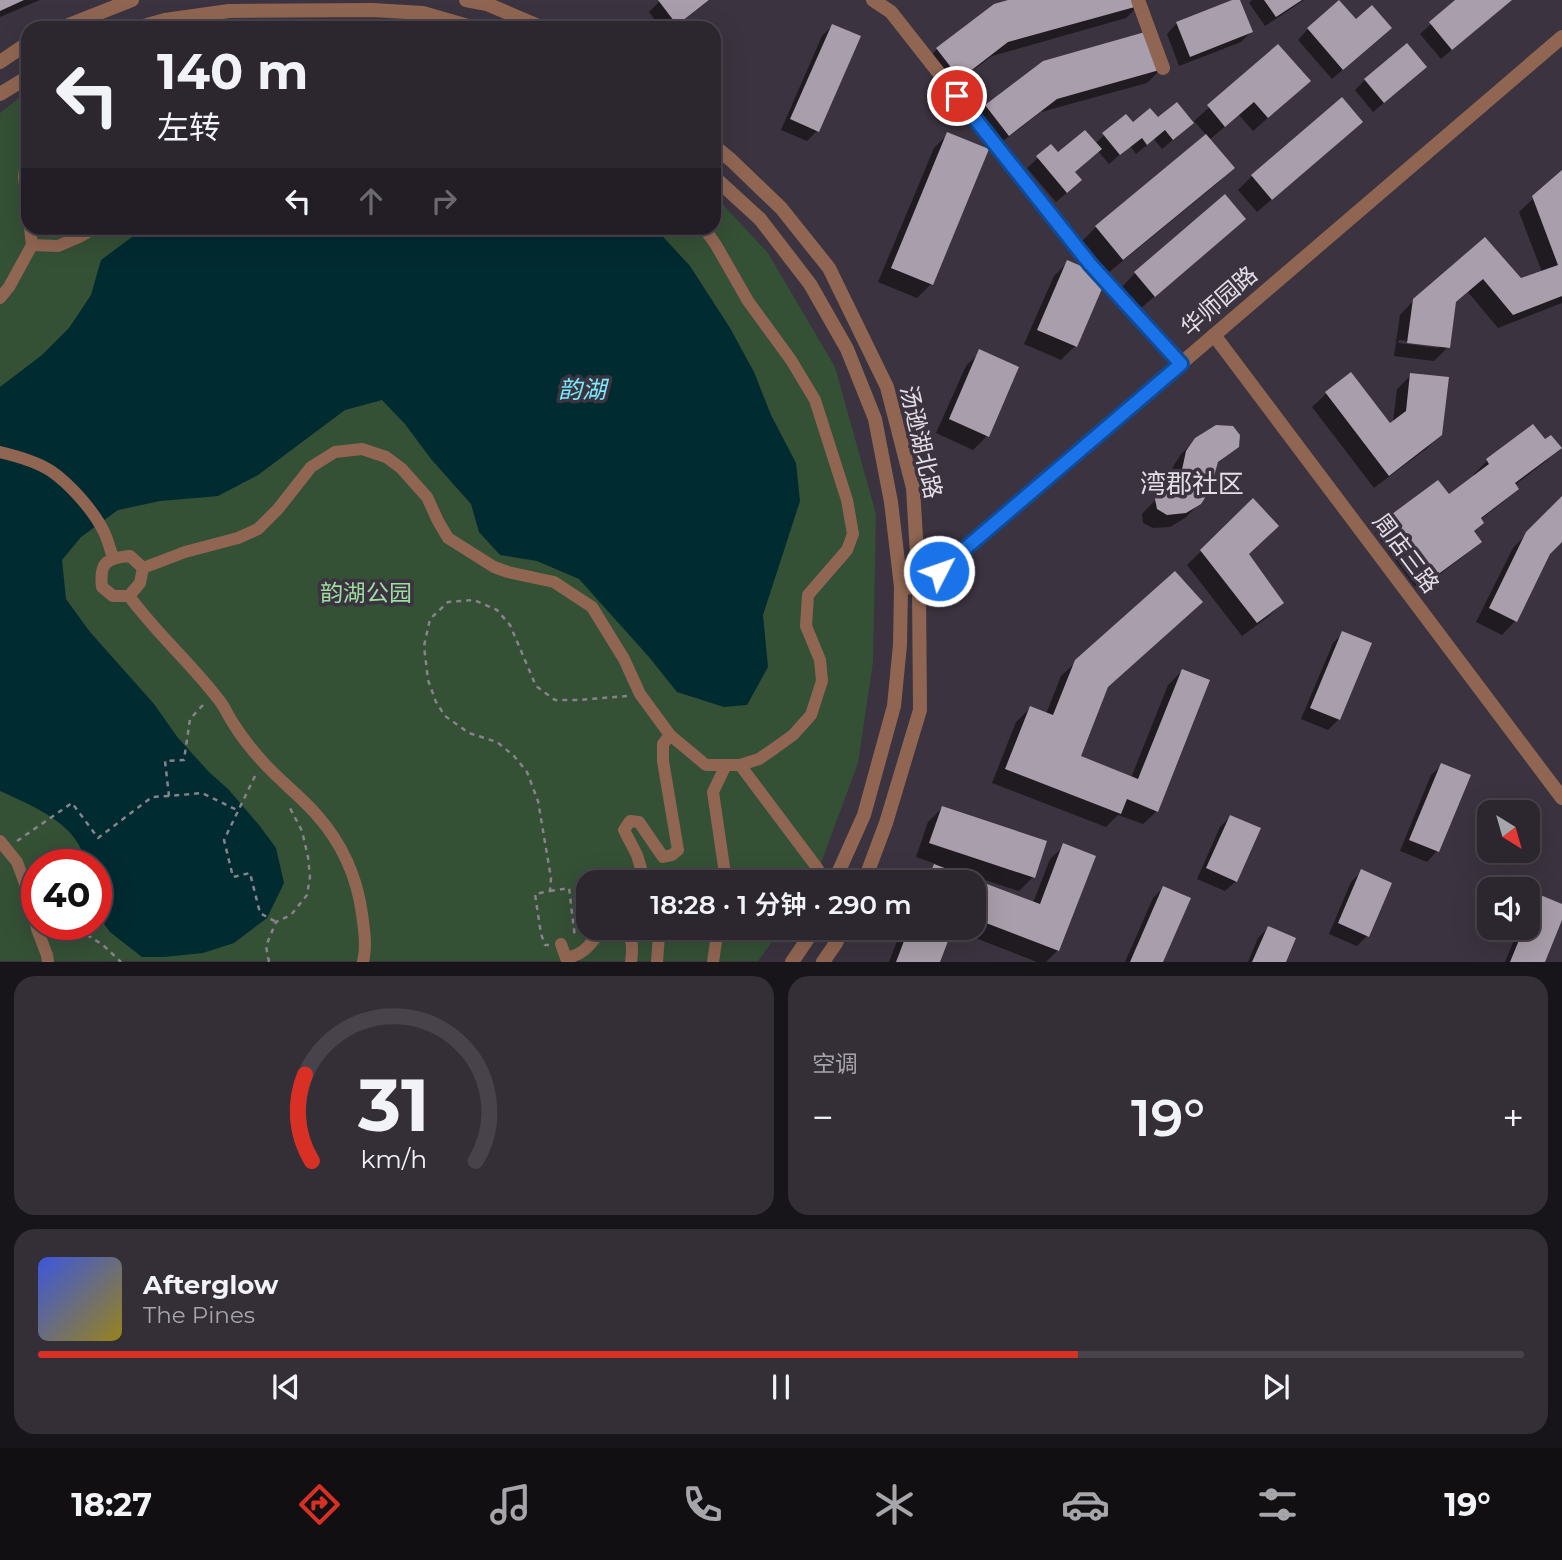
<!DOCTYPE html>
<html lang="zh">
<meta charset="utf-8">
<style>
:root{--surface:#2c262f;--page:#342e37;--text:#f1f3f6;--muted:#a6a5aa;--line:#48434b;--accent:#d93025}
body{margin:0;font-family:Montserrat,"Noto Sans SC",sans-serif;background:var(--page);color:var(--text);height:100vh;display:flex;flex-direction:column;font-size:26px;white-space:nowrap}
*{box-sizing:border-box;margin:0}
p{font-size:23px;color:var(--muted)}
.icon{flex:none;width:38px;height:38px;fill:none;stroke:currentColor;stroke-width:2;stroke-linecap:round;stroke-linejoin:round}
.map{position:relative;height:962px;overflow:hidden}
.panel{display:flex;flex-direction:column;gap:14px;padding:14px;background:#18151a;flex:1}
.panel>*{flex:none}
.guide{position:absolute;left:21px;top:21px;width:700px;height:214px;border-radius:21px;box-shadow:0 7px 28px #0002,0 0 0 2px var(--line);background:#2c262f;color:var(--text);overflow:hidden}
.needle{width:46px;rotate:143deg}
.fabs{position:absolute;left:1477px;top:800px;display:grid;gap:14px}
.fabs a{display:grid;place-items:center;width:63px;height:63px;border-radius:14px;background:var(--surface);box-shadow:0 7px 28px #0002,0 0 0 2px var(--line);font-size:35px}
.speed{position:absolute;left:21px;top:849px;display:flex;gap:14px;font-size:35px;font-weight:700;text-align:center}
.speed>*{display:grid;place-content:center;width:91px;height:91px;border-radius:50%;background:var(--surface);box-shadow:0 7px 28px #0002,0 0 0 2px var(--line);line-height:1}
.speed .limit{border:10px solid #d22;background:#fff;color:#111}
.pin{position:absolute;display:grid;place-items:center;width:60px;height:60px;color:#fff;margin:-30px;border:4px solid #fff;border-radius:50%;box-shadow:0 2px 7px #0007}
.me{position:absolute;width:77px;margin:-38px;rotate:49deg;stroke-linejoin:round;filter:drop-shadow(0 0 5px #0008)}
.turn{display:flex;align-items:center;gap:24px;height:147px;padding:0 21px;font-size:32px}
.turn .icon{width:91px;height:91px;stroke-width:2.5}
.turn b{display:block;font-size:49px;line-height:60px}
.lanes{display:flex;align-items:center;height:66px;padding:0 21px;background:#0003;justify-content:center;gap:35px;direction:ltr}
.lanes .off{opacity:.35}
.big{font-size:52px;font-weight:600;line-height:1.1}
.panel .tile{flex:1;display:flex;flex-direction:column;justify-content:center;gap:10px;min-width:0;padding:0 24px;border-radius:21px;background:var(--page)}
.panel .dial{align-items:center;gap:0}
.dial svg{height:182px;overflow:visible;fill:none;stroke:var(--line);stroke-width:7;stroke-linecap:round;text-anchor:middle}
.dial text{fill:var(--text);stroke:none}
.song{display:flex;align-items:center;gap:21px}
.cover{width:84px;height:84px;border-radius:10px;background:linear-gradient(135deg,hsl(230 70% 55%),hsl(50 70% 35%))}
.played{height:7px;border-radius:4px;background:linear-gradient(90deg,var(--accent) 70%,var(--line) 70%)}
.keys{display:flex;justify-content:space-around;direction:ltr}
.heat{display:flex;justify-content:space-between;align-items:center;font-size:38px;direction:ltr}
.panel .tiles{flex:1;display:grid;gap:14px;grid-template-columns:1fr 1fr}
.tile:last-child{grid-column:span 2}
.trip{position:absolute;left:576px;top:870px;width:410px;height:70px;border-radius:21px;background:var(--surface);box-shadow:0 7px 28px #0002,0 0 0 2px var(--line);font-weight:600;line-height:70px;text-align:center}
.menu{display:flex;height:112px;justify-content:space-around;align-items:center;background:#120f13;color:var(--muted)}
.menu .icon{width:49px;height:49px}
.menu .on{color:var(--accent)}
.menu b{font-size:32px;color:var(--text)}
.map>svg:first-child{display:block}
.green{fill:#345035;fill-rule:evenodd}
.water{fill:#002b31}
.shadow{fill:#0007;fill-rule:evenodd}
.building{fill:#a99eab}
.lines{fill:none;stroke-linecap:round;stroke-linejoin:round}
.path{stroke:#88828b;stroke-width:2.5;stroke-dasharray:5 5;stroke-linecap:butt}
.pedestrian{stroke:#906652;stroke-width:12}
.minor{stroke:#906652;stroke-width:14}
.tertiary{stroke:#906652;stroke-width:14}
.route-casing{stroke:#114b97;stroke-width:18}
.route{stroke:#1a73e8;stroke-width:12}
.labels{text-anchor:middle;stroke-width:7;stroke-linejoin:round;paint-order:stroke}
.street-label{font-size:23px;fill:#e4dfe6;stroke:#3b333f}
.park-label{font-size:23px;fill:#9ddea0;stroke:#3b333f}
.water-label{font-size:24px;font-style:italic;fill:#77eafc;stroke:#3b333f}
.quarter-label{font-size:26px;fill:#e4dfe6;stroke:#3b333f}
</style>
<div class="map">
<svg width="1562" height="962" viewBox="0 0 1562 962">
<rect width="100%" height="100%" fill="#3b333f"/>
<g class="green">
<path d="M 308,23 L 339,28 L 225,28 Z"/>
<path d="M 28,94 L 28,228 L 714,228 L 714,195 L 768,253 L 835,367 L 876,514 L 873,662 L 858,763 L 814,882 L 588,882 L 588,928 L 782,928 L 758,961 L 0,961 L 0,113 L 19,98 ZM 37,864 L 96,864 L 96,924 L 37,924 Z"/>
</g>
<path class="water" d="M 144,228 L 655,228 L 690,266 L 730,328 L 754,372 L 771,415 L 796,463 L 800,501 L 763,615 L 768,667 L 747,705 L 724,707 L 677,692 L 649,657 L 579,579 L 537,561 L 500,555 L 479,532 L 471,504 L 431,459 L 405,424 L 382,400 L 345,410 L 258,475 L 218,496 L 160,501 L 118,510 L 81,537 L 62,560 L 66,599 L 90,632 L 154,704 L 178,738 L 209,772 L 228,789 L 259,825 L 276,848 L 284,883 L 267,918 L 234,943 L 203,953 L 164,957 L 142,957 L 110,932 L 96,913 L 96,864 L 86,864 C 79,824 33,806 0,791 L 0,387 L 42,355 L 69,328 L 91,295 L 101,260 Z"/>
<g class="shadow">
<path d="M 0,0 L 40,0 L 0,17 Z"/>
<path d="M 661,0 L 710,0 L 673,28 L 661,28 L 649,12 Z"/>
<path d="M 1014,0 L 1140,4 L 1126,18 L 992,56 L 945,91 L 924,63 L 937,49 Z"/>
<path d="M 1237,0 L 1238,0 L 1251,32 L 1241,42 L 1179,66 L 1167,34 L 1177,23 Z"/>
<path d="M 1252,0 L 1304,0 L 1265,26 L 1249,3 Z"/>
<path d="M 1458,0 L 1510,0 L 1441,59 L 1420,34 Z"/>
<path d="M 1356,21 L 1379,38 L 1332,79 L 1298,40 L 1308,29 Z"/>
<path d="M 832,26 L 817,131 L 807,141 L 781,130 L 822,36 Z"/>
<path d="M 1278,46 L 1294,95 L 1253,131 L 1239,115 L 1209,140 L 1232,168 L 1219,182 L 1108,273 L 1082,241 L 1096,227 L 1207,136 L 1194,121 Z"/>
<path d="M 1161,69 L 1147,83 L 1041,112 L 994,148 L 972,120 L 986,106 Z"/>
<path d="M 1415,77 L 1373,112 L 1355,90 L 1365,80 Z"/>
<path d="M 1157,120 L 1181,133 L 1162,149 L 1154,139 L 1136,154 L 1130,146 L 1109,164 L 1098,151 L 1074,173 L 1070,190 L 1056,202 L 1027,168 L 1038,158 L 1058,155 L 1095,144 L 1104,135 L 1133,125 Z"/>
<path d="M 948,134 L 931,284 L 917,298 L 878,282 L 934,148 Z"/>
<path d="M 1347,135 L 1257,212 L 1238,190 L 1252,176 Z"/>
<path d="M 1562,172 L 1562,303 L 1498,328 L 1468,292 L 1454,304 L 1448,347 L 1434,361 L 1394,356 L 1400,315 L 1414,300 L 1485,239 L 1521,281 L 1542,272 L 1519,212 ZM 1399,340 L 1439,345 L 1439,348 L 1398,343 Z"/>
<path d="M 1230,232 L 1140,309 L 1122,287 L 1135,273 Z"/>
<path d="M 1068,262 L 1075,346 L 1061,360 L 1024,344 L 1054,276 Z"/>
<path d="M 980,352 L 987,436 L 973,450 L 936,433 L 966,366 Z"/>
<path d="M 1351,375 L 1389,425 L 1393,422 L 1397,389 L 1411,375 L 1441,434 L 1426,449 L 1374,488 L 1312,407 L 1326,394 Z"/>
<path d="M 1533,426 L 1545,442 L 1559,448 L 1545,462 L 1515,485 L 1517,489 L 1503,502 L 1480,520 L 1472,532 L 1479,541 L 1465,555 L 1418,591 L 1375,533 L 1389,519 L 1438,482 L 1449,497 L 1475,477 L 1473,475 L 1487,461 Z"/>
<path d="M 1196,440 L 1237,446 L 1214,466 L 1200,503 L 1185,518 L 1170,527 L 1153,528 L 1143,523 L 1142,514 L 1162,493 L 1168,490 L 1173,467 L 1181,454 Z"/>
<path d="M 1562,498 L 1562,539 L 1549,552 L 1515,621 L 1502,635 L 1476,622 L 1513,548 Z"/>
<path d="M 1253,500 L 1247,555 L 1282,603 L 1268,617 L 1242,636 L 1187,565 Z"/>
<path d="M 1343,633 L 1339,719 L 1328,730 L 1301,719 L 1333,643 Z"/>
<path d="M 1076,662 L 1106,688 L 1079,757 L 1131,778 L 1168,685 L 1182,671 L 1157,811 L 1143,824 L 1118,815 L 1106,827 L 992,783 L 1016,722 L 1030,708 L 1046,714 L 1061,676 Z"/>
<path d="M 1442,765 L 1437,851 L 1427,862 L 1400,851 L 1431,775 Z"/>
<path d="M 942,808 L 1045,842 L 1033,877 L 1019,891 L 948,868 L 947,871 L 1033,903 L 1050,859 L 1064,846 L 1058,950 L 1046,962 L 1037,962 L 952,929 L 938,962 L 889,962 L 902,928 L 973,928 L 973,882 L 920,882 L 936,864 L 916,857 L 928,822 Z"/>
<path d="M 1230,817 L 1236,881 L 1225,891 L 1197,879 L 1220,827 Z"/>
<path d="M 1362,871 L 1367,936 L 1357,946 L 1329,934 L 1351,882 Z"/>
<path d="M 1163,888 L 1162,962 L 1125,962 L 1153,898 Z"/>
<path d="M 1538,896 L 1562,906 L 1562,915 L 1543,962 L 1505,962 L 1519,928 L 1528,928 L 1528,907 Z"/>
<path d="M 1268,928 L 1284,962 L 1248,962 L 1258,938 Z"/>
</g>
<g class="building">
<path d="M 0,0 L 24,0 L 0,11 Z"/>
<path d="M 658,0 L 709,0 L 677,25 Z"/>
<path d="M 1008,0 L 1141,0 L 1142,5 L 1008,42 L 960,79 L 936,48 L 994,4 Z"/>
<path d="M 1232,0 L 1240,0 L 1253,32 L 1190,57 L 1176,22 Z"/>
<path d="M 1264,0 L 1302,0 L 1276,17 Z"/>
<path d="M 1339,0 L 1356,19 L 1372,5 L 1392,28 L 1343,70 L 1307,28 Z"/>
<path d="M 1455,0 L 1512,0 L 1452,50 L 1429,22 Z"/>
<path d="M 832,24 L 861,36 L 819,132 L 790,119 Z"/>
<path d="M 1152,30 L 1163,69 L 1057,99 L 1009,136 L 985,105 L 1043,61 Z"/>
<path d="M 1407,43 L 1427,67 L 1384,103 L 1364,79 Z"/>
<path d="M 1278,44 L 1311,81 L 1268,118 L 1254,102 L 1225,127 L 1207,105 Z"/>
<path d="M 1342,97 L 1363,122 L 1272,200 L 1251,175 Z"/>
<path d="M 1177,102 L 1194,123 L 1173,140 L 1165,130 L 1147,145 L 1142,138 L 1120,155 L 1102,133 L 1126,114 L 1133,122 L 1150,108 L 1158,117 Z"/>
<path d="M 1085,130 L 1102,149 L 1075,172 L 1082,180 L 1067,193 L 1036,156 L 1051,144 L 1058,152 Z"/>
<path d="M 947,132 L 989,149 L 933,285 L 891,268 Z"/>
<path d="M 1206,134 L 1235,168 L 1123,260 L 1095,226 Z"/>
<path d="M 1562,170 L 1562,296 L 1513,315 L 1483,279 L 1456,302 L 1450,348 L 1407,343 L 1413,299 L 1485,237 L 1521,278 L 1558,265 L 1532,196 Z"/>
<path d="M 1225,194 L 1246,219 L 1155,297 L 1134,272 Z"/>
<path d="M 1067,260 L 1107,277 L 1077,347 L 1037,330 Z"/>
<path d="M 979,349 L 1019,367 L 989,437 L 949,419 Z"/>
<path d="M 1351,372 L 1390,423 L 1406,411 L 1410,373 L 1449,377 L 1442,435 L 1389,476 L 1325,392 Z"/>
<path d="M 1533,424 L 1545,439 L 1551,435 L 1562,448 L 1515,483 L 1519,489 L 1481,518 L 1484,523 L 1474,531 L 1482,542 L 1433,578 L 1388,517 L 1438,480 L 1449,494 L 1489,464 L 1486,459 Z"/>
<path d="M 1216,425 L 1233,426 L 1240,435 L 1239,447 L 1218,462 L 1210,490 L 1201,504 L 1186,513 L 1167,515 L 1157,509 L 1155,499 L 1161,491 L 1172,486 L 1180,479 L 1186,451 L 1195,438 Z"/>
<path d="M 1562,496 L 1562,542 L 1550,554 L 1517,622 L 1489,608 L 1526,532 Z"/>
<path d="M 1253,498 L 1279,526 L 1249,554 L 1284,603 L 1257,623 L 1200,550 Z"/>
<path d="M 1175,571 L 1203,602 L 1108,687 L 1081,756 L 1138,779 L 1182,669 L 1210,680 L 1158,812 L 1127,799 L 1121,814 L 1005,769 L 1030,706 L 1053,715 L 1075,660 Z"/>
<path d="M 1342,631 L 1372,643 L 1340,720 L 1310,708 Z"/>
<path d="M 1441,763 L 1471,775 L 1439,852 L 1409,840 Z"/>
<path d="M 942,806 L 1047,841 L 1035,878 L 929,843 Z"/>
<path d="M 1230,815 L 1261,828 L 1237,882 L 1206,868 Z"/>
<path d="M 1063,843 L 1096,856 L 1059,951 L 973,918 L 973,882 L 927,882 L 934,864 L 1040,904 Z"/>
<path d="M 1361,869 L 1392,883 L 1369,937 L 1338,923 Z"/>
<path d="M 1163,886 L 1191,898 L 1163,962 L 1130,962 Z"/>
<path d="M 1538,894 L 1562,904 L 1562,920 L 1545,962 L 1510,962 L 1524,928 L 1528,928 L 1528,918 Z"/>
<path d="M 1268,926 L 1296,938 L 1286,962 L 1252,962 Z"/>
<path d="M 909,928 L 953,928 L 940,962 L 896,962 Z"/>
</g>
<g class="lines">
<g class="path">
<path d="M 203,705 L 190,719 L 184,760 L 165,761 L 169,796 L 202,793 L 239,811"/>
<path d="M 255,776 L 224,840 L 233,877 L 250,873 L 260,913 L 276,922"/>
<path d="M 17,841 L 72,803 L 98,838 L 152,797 L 169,796"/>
<path d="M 550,891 L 569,888 L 575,938"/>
<path d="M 70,924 L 103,945 L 121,962"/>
<path d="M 549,945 L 545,945 L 541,934 L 535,894 L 550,891 L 551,878 L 538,801 L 527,772 L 514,756 L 497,742 L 469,733 L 445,716 L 436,702 L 428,680 L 424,646 L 430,619 L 448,602 L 474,600 L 497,610 L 510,625 L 536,686 L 555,700 L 578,700 L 627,696"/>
<path d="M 269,962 L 266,946 L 276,922 L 291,915 L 307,895 L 310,877 L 308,857 L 302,831 L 290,808"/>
</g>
<g class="pedestrian">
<path d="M 28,144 L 24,177 L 28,211"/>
<path d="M 30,228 L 32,245"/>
<path d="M 704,228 L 716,245 L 748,301 L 791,360 L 815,400 L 847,500 L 853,534 L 847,550 L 808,595 L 806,626 L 820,660 L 822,681 L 811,715 L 793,735 L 775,748 L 759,759 L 740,765"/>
<path d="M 0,298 L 9,287 L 32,245 L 58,246 L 79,237 L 95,228"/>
<path d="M 0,452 C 17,456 36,461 51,471 C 70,484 94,511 104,532 C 108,540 110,549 113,558"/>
<path d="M 130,556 L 143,568 L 140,583 L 129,596 L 113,596 L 102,587 C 99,562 107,558 130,556 Z"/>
<path d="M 143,568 L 185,552 L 238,538 L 258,529 L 278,509 L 311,467 L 335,452 L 362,449 L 386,457 L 401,468 L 427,497 L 438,521 L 448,538 L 494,567 L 508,572 L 554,582 L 592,607 L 624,659 L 640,694 L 670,735 L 706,765 L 740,765 L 818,869"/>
<path d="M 129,596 C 156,633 191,663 219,700 C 225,707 228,716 233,723 C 241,736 252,750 262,761 C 279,780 299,795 316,814 C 341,842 357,876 362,914 C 364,929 367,946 363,962"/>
<path d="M 0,841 L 17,862 L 33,905 L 37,929 L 47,955 L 48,962"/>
<path d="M 645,882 L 637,855 L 624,830 L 630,821 L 639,822 L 663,857 L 672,855 L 678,850 L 663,761 L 663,744 L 670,735"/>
<path d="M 723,882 L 724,867 L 713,792 L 726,765"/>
<path d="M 624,928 C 633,937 633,949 631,962"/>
<path d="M 657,928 L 659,935 L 657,962"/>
<path d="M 561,944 L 566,958 C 585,955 592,942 603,928"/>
<path d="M 713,962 L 718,928"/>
</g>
<g class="minor">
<path d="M 873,0 L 891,12 L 1090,265 L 1181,364"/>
<path d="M 1138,0 L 1163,68"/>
<path d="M 1214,335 L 1562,798"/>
</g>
<g class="tertiary">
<path d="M 466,0 L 487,4 L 543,28"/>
<path d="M 61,28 L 132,0"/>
<path d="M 136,28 L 165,20 L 229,11 L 372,10 L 423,13 L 475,28"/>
<path d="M 0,62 L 28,43"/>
<path d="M 0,94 L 28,77"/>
<path d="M 714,146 L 731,160 L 781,208 L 829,268 L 887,387 L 913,488 L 919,588 L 920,710 L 886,823 L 864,882"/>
<path d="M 714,177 L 760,219 L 810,284 L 847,349 L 875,419 L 891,502 L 901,587 L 900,645 L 894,706 L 864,815 L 834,882"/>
<path d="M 901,587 L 919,588 L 1562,37"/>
<path d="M 792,962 L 815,928"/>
<path d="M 823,962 L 836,943 L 843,928"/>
</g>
</g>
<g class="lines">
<g class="route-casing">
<path id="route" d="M 939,571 L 1181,364 L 1090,264 L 957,96"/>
</g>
<use href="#route" class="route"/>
</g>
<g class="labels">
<g class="street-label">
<text transform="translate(1219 301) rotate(-41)" y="8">华师园路</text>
<text transform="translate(921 442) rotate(77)" y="8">汤逊湖北路</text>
<text transform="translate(1406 553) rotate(53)" y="8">周店三路</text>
</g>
<g class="park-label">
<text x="366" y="601">韵湖公园</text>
</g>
<g class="water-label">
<text x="582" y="398">韵湖</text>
</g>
<g class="quarter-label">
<text x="1192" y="493">湾郡社区</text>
</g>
</g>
</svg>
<div class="fabs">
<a><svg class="needle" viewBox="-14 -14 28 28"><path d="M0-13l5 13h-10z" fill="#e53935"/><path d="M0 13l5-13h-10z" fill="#a6a5aa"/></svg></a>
<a><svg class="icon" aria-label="sound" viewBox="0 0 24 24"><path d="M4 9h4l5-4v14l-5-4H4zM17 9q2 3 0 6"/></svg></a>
</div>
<div class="speed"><div class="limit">40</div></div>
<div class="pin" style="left:957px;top:96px;background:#d93025"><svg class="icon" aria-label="arrive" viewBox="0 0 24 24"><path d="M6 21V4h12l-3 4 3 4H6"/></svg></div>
<svg class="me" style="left:939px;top:571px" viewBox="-20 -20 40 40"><circle r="17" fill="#1a73e8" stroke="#fff" stroke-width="3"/><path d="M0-11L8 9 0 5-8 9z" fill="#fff"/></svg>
<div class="trip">18:28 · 1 分钟 · 290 m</div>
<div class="guide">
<div class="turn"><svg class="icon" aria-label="left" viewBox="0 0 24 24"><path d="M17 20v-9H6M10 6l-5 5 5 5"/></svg><div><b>140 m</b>左转</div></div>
<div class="lanes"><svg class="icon" aria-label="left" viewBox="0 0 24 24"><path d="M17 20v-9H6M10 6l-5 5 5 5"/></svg><svg class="icon off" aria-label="ahead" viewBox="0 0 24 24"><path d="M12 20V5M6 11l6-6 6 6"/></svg><svg class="icon off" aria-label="right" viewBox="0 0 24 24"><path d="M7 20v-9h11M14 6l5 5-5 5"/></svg></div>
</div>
</div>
<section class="panel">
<div class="tiles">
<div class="tile dial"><svg viewBox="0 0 100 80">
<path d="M14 69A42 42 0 1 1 86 69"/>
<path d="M14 69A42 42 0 0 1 11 31" stroke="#d93025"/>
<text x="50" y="56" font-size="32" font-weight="700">31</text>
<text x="50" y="72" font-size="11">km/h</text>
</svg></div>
<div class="tile"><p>空调</p>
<div class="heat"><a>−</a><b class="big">19°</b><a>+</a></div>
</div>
<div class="tile">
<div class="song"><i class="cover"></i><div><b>Afterglow</b><p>The Pines</p></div></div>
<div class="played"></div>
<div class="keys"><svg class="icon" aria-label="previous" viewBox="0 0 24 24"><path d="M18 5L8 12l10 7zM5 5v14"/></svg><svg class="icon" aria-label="pause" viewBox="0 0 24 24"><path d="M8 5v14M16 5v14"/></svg><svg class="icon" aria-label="next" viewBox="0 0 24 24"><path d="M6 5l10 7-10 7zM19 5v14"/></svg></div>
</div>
</div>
</section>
<nav class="menu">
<b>18:27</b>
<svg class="icon on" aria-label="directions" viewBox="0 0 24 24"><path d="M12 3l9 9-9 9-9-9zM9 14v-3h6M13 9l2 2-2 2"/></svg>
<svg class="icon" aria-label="music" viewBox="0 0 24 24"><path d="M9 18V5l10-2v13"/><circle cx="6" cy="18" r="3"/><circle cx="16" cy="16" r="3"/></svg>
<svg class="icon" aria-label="phone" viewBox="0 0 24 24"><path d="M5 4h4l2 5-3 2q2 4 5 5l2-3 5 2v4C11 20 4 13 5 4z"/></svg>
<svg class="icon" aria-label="climate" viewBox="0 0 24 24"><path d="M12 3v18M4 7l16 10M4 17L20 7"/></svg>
<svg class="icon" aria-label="car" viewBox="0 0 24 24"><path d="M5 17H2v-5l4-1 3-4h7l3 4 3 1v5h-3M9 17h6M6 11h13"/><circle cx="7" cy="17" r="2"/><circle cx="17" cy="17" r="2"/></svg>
<svg class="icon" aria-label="filters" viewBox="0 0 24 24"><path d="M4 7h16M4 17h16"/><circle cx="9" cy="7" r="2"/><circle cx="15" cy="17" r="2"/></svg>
<b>19°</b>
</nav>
